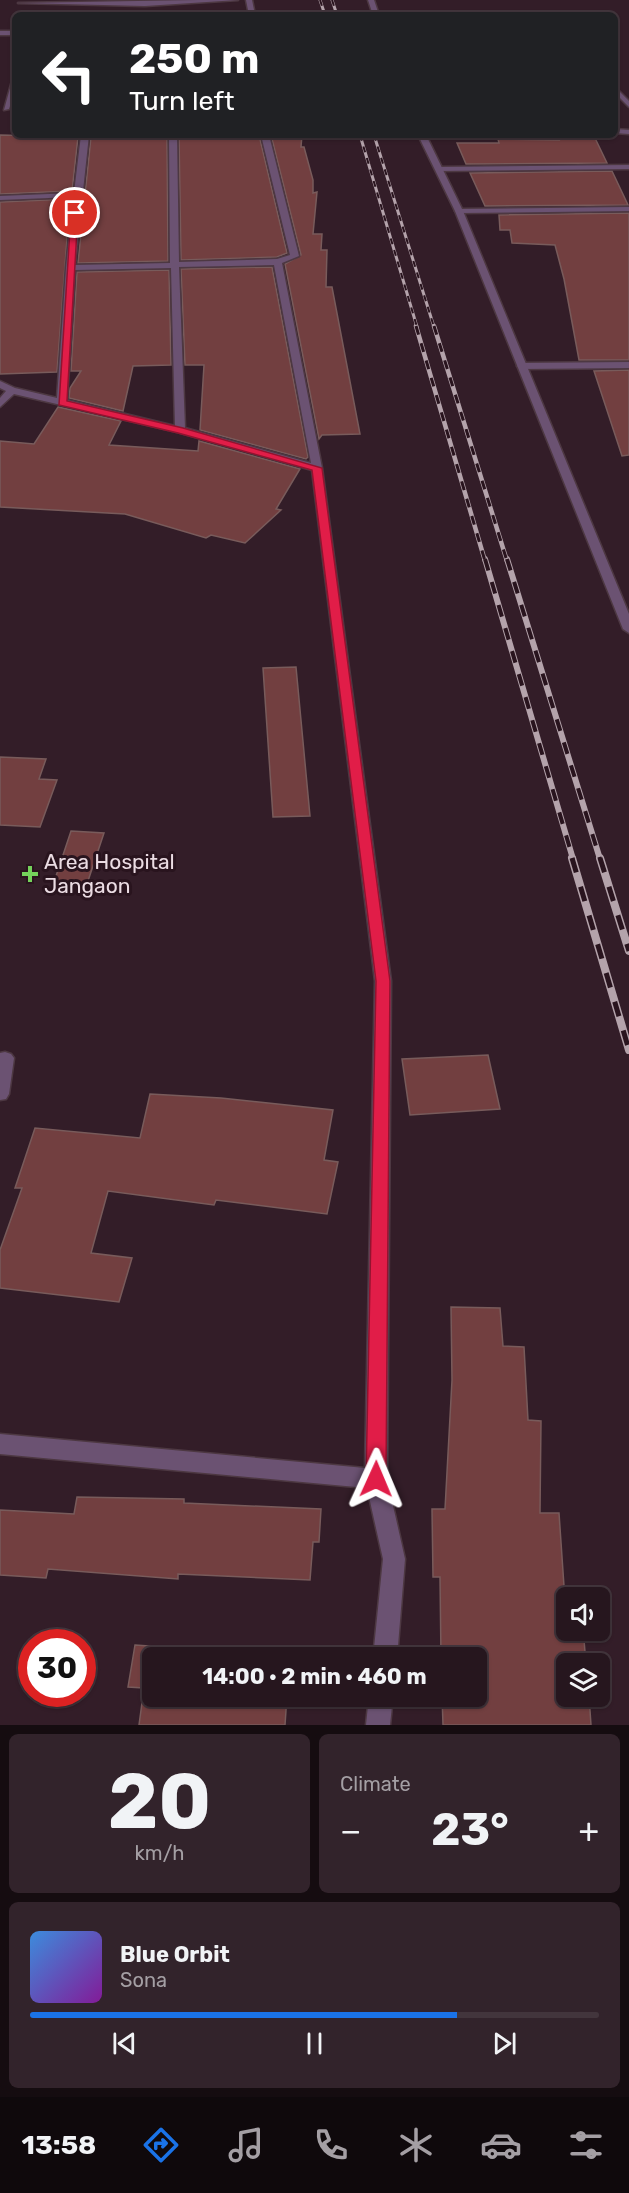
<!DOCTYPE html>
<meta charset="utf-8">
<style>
:root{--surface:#26161e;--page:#32232b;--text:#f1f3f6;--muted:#a49fa4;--line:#42353c;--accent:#1a73e8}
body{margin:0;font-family:Rubik,sans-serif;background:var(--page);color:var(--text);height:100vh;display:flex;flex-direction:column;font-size:22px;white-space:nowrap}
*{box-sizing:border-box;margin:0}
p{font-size:20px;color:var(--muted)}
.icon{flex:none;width:33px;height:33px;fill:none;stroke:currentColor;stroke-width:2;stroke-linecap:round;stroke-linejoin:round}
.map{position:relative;height:1725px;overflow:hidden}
.sheet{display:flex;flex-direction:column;gap:9px;padding:9px;background:#150c10;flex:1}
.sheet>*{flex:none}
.hud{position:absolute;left:12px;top:12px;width:606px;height:126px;border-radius:9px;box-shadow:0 2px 4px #0004,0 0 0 2px var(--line);background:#202124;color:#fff;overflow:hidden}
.controls{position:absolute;left:556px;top:1587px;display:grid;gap:12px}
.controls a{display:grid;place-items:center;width:54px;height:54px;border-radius:9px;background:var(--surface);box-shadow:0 2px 4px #0004,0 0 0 2px var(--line);font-size:30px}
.speed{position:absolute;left:18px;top:1629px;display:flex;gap:12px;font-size:30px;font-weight:700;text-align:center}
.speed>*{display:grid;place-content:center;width:78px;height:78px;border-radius:50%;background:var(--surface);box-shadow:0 2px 4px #0004,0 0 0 2px var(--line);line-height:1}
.speed .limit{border:9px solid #d22;background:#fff;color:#111}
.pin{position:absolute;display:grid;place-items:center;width:51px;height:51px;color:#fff;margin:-26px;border:3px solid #fff;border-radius:50%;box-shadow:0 2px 6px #0007}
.me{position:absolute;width:66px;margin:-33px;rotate:1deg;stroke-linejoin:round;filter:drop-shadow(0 0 4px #0008)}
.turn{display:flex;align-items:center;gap:21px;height:126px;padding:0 18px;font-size:27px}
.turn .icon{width:78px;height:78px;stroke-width:2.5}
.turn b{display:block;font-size:42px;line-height:51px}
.big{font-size:45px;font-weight:700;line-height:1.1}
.sheet .card{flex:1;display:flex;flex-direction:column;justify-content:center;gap:9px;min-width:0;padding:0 21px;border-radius:9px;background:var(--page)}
.sheet .dial{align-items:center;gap:0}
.dial b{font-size:78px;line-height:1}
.song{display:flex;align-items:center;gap:18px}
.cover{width:72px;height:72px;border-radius:9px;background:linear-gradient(135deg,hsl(210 70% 55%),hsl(290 70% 35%))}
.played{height:6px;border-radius:3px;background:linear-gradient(90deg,var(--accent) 75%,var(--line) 75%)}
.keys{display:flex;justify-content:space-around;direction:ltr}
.heat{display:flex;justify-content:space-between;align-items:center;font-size:33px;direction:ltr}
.sheet .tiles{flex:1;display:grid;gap:9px;grid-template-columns:1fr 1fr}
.card:last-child{grid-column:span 2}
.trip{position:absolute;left:142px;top:1647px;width:345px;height:60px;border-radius:9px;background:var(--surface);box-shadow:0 2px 4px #0004,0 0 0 2px var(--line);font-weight:700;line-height:60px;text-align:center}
.tab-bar{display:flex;height:96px;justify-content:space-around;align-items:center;background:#0f090c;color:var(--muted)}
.tab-bar .icon{width:42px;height:42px}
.tab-bar .on{color:var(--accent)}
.tab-bar b{font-size:27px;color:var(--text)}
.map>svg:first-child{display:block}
.building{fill:#723f40;stroke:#785b5b;stroke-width:1.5}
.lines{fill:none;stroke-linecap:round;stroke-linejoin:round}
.minor-casing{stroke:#4d3842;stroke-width:3}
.tertiary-casing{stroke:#4d3842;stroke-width:3}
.minor{fill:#6b5272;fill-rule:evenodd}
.tertiary{fill:#6b5272;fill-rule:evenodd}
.rail-far3-casing{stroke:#b4a3ab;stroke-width:3}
.rail-far2-casing{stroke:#b4a3ab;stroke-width:4.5}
.rail-far1-casing{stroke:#b4a3ab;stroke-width:6}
.rail-casing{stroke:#b4a3ab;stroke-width:8}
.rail-far3{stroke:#29141e;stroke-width:2;stroke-dasharray:6;stroke-linecap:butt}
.rail-far2{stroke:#29141e;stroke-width:3;stroke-dasharray:9;stroke-linecap:butt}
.rail-far1{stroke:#29141e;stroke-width:4;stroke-dasharray:12;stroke-linecap:butt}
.rail{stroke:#29141e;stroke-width:5;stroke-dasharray:15;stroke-linecap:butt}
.route{fill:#e11d48;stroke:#92132f;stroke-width:1.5}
.poi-dot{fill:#74d25b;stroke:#29141e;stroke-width:2}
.labels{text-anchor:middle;stroke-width:6;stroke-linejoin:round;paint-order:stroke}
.poi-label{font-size:21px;fill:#ebdce3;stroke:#29141e;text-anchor:start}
</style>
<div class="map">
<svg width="629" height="1725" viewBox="0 0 629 1725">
<rect width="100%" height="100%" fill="#331d28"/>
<g class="building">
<path d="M 0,135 L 78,137 L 72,191 L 0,194 Z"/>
<path d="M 245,135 L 259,135 L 287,253 L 277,257 L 181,260 L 179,136 Z"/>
<path d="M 271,135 L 302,135 L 301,147 L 304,147 L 313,180 L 313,193 L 317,192 L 313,234 L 322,234 L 321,250 L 327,250 L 326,287 L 332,287 L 360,434 L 322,435 L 319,439 L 285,264 L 301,255 Z"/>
<path d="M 167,136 L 168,261 L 78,263 L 91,137 Z"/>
<path d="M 594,136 L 607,163 L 466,164 L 457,143 L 499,143 L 498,139 L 559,140 L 557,137 Z"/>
<path d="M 612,171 L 628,205 L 485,206 L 470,173 Z"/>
<path d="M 70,199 L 57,372 L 0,374 L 0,202 Z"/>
<path d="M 629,213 L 629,360 L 579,360 L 564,279 L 555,245 L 512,243 L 510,230 L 500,230 L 499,215 Z"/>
<path d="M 272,267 L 308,457 L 306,459 L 200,430 L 204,365 L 185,365 L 181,269 Z"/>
<path d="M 169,270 L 171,365 L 133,366 L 123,411 L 69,398 L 70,388 L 81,371 L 71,371 L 77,272 Z"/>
<path d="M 629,370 L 629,455 L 622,456 L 594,371 Z"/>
<path d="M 58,407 L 121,421 L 109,445 L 198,451 L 199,441 L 300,469 L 276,509 L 281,510 L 245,543 L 211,535 L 206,538 L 125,514 L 0,507 L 0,441 L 34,444 Z"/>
<path d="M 296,667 L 310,816 L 273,817 L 263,668 Z"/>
<path d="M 0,757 L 46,759 L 39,779 L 57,780 L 40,827 L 0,825 Z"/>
<path d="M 71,831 L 104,833 L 86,887 L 53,885 Z"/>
<path d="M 488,1055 L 500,1109 L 410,1115 L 402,1059 Z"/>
<path d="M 150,1094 L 221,1098 L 333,1110 L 324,1160 L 338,1162 L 327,1214 L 216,1200 L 214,1205 L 108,1191 L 91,1253 L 132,1258 L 119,1302 L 0,1288 L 0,1250 L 22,1188 L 15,1188 L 35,1128 L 140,1138 Z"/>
<path d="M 451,1307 L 500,1308 L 503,1346 L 524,1347 L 528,1420 L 541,1421 L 540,1513 L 559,1513 L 567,1630 L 569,1639 L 584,1640 L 586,1664 L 567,1664 L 567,1696 L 589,1696 L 591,1725 L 443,1725 L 442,1696 L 477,1696 L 477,1658 L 441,1658 L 440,1577 L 433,1577 L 432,1509 L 445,1509 L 452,1380 Z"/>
<path d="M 77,1497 L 184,1499 L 184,1503 L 321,1509 L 319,1542 L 313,1542 L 310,1580 L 178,1574 L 178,1579 L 48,1569 L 46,1578 L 0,1575 L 0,1510 L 74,1514 Z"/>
<path d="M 135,1645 L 290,1656 L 153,1658 L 153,1696 L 287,1696 L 285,1725 L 139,1725 L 144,1688 L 128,1687 Z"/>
</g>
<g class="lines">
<g class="minor-casing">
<g id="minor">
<path d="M 197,0 L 238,0 L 145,6 L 18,3 Z"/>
<path d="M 246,0 L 252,0 L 255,15 L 249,15 Z"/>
<rect x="0" y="31" width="15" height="4"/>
<path d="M 15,79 L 15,91 L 9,109 L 4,110 L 12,81 Z"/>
<path d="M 615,87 L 629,101 L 629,107 L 615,93 Z"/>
<path d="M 615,129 L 629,130 L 629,134 L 615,133 Z"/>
<path d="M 81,135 L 89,135 L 75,265 L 170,263 L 169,135 L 177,135 L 179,262 L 277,259 L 290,255 L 261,135 L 269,135 L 299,256 L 282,263 L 322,468 L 391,981 L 387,1479 L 405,1559 L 397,1658 L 373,1658 L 383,1559 L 367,1488 L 0,1454 L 0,1434 L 365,1468 L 375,981 L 312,470 L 177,432 L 14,394 L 0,407 L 0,398 L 6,391 L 0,388 L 0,381 L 15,388 L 57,398 L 66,268 L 73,197 L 0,200 L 0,196 L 74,193 ZM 274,265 L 311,463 L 185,428 L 179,267 ZM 171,268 L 175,426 L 67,400 L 75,270 Z"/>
<path d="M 629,165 L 629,169 L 439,171 L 435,169 L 439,167 Z"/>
<path d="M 629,207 L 629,211 L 459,213 L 455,211 L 459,209 Z"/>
<path d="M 629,362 L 629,368 L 522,369 L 517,366 L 522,363 Z"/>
<path d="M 5,1052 L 11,1054 L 14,1058 L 9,1094 L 6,1099 L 0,1100 L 0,1053 Z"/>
<path d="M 369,1696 L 393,1696 L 390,1725 L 366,1725 Z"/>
</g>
</g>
<g class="tertiary-casing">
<g id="tertiary">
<path d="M 368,0 L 374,0 L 379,15 L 373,15 Z"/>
<path d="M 418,135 L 426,135 L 463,211 L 629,614 L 629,633 L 623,629 L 455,211 Z"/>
</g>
</g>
<use href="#minor" class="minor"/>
<use href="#tertiary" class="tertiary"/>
<g class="rail-far3-casing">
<g id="rail-far3">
<path d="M 320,0 L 325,15"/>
<path d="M 332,0 L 337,15"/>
<path d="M 360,135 L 417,327"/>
<path d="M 374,135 L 434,327"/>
</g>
</g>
<g class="rail-far2-casing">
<g id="rail-far2">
<path d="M 416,326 L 485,561"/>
<path d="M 434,326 L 507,561"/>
</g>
</g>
<g class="rail-far1-casing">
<g id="rail-far1">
<path d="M 485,559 L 573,859"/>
<path d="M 507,559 L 600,859"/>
</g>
</g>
<g class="rail-casing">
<g id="rail">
<path d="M 572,858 L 629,1050"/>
<path d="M 600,858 L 629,951"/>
</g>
</g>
<use href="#rail-far3" class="rail-far3"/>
<use href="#rail-far2" class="rail-far2"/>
<use href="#rail-far1" class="rail-far1"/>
<use href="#rail" class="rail"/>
</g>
<path class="route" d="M 75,211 L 78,213 L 67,401 L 183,428 L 322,468 L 390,981 L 386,1479 L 383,1486 L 376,1488 L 369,1486 L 366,1479 L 376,981 L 312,470 L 178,433 L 59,405 L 71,213 Z"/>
<path class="poi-dot" d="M27 865h6v6h6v6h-6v6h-6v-6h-6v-6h6z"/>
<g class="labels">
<g class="poi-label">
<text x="44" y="869">Area Hospital<tspan x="44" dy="24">Jangaon</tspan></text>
</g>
</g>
</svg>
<div class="controls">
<a><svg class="icon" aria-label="sound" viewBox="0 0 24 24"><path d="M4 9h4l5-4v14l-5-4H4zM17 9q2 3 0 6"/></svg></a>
<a><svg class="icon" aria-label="layers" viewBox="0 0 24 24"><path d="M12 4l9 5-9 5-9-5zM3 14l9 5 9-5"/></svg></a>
</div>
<div class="speed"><div class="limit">30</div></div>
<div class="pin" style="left:75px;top:213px;background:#d93025"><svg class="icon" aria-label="arrive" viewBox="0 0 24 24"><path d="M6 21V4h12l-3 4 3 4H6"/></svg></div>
<svg class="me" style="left:376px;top:1479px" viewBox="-20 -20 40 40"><path d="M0-17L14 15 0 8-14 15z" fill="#e11d48" stroke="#fff" stroke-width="4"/></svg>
<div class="trip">14:00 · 2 min · 460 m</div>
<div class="hud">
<div class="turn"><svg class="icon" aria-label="left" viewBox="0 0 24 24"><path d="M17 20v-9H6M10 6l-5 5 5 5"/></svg><div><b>250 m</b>Turn left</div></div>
</div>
</div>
<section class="sheet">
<div class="tiles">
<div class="card dial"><b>20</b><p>km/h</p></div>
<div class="card"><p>Climate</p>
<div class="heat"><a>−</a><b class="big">23°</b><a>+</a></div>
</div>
<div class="card">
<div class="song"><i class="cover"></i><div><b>Blue Orbit</b><p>Sona</p></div></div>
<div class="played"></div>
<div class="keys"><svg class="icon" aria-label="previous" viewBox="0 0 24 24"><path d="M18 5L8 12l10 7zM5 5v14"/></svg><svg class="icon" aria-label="pause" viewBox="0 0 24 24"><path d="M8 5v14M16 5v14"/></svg><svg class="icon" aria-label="next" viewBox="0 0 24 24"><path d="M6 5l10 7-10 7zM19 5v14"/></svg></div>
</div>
</div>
</section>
<nav class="tab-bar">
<b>13:58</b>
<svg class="icon on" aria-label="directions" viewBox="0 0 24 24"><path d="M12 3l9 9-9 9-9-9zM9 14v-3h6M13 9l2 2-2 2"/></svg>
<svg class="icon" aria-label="music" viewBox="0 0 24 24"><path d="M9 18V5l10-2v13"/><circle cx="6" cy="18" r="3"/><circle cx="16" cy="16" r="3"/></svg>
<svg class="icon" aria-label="phone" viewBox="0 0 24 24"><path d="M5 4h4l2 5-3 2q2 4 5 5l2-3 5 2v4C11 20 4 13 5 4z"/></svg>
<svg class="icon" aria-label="climate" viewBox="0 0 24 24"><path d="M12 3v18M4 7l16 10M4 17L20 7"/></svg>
<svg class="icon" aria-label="car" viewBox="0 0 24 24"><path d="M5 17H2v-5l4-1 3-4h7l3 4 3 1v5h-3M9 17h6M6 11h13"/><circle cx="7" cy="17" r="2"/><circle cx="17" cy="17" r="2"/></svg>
<svg class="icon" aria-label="filters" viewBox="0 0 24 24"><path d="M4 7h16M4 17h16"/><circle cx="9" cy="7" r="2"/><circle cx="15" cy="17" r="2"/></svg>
</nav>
